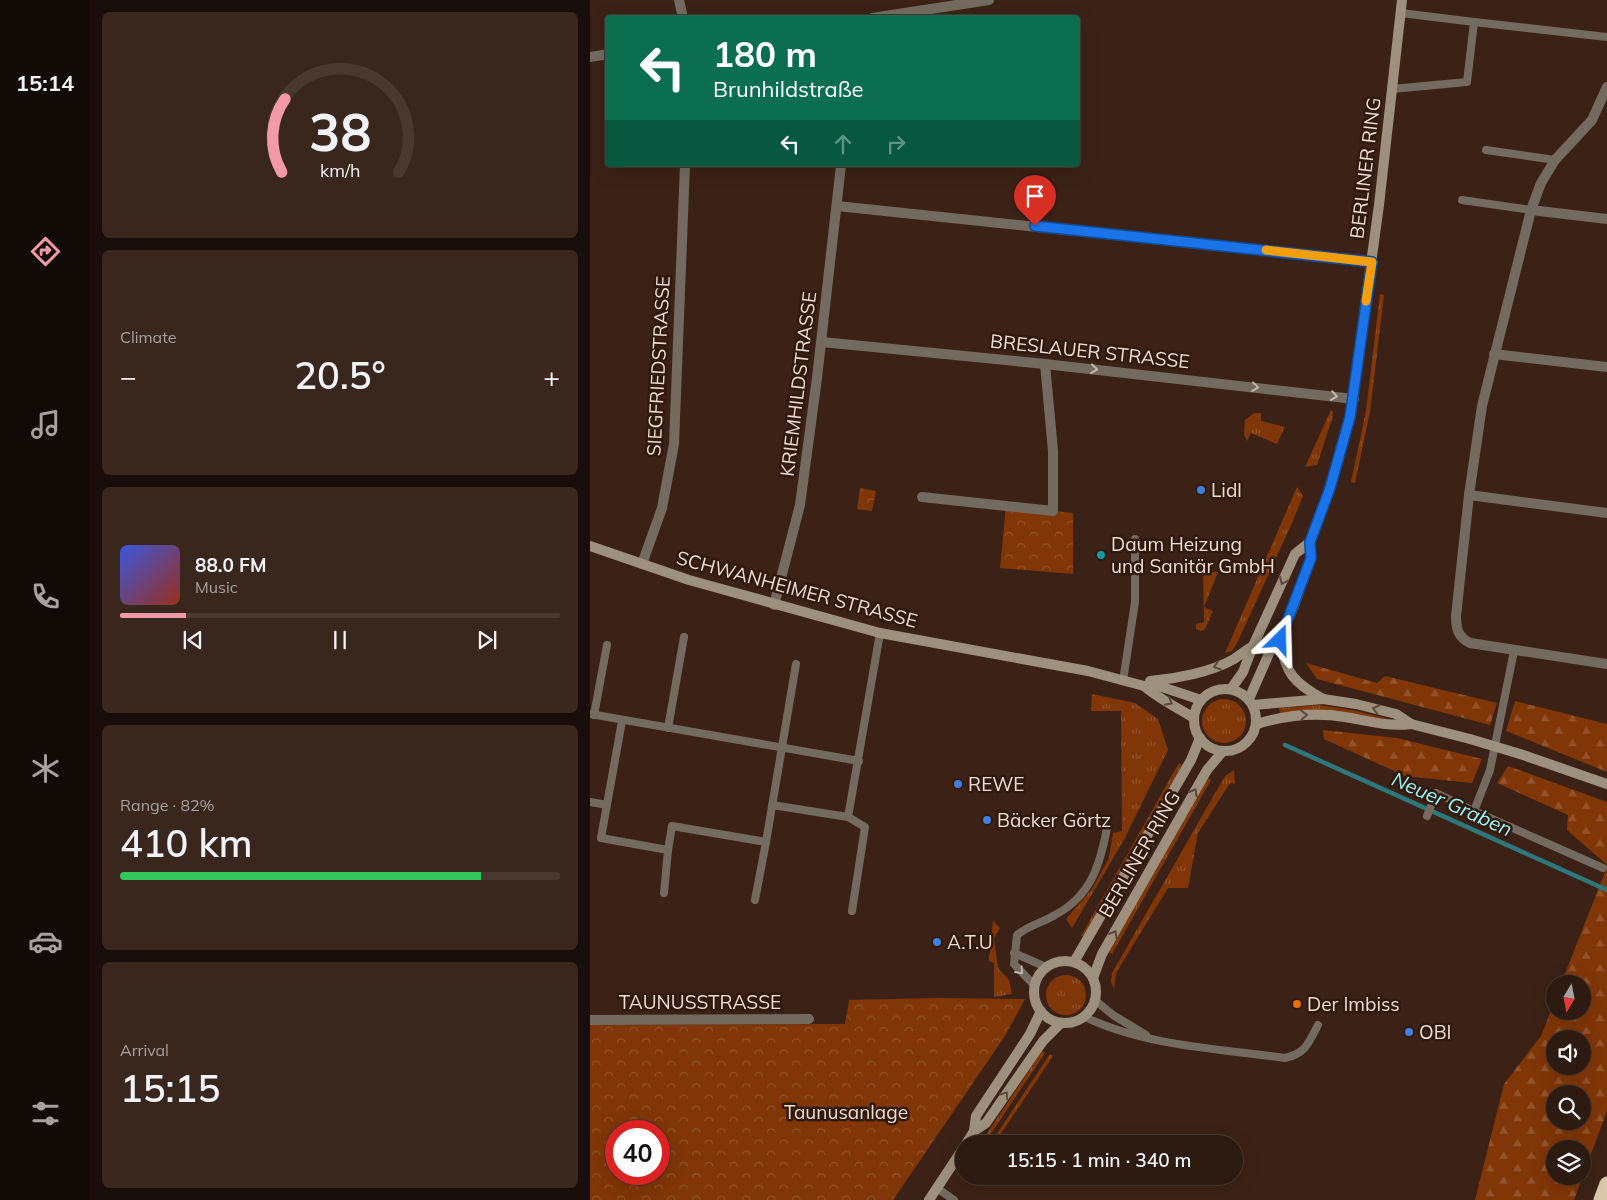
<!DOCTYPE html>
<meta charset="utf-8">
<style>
:root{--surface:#2d1a10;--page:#39271e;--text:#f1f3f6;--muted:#a7a19f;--line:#483830;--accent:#f39aa9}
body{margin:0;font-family:Mulish,sans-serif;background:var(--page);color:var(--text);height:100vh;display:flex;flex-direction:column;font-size:19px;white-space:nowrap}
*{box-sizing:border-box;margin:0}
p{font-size:16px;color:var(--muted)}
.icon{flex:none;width:28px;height:28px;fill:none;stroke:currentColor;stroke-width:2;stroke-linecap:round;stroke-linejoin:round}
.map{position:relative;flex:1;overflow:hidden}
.sheet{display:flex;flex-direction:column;gap:12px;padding:12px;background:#190e09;width:500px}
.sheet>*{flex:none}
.banner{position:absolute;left:15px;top:15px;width:475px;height:152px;border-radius:5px;box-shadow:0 5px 20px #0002,0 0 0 1px var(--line);background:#0b6e4f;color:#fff;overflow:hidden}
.needle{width:32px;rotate:190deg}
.controls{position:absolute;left:956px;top:975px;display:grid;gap:10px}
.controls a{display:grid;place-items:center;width:45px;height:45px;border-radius:50%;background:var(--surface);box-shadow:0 5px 20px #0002,0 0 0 1px var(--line);font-size:25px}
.speed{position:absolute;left:15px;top:1120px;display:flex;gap:10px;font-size:25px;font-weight:700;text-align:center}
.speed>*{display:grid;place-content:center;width:65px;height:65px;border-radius:50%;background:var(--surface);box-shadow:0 5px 20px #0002,0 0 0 1px var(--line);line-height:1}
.speed .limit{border:8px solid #d22;background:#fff;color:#111}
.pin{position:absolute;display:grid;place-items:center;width:42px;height:42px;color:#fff;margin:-51px -21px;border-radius:50% 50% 50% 0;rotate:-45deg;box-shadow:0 0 5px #0007}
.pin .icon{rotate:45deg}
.me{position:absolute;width:55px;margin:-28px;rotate:22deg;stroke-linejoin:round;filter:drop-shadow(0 0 4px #0008)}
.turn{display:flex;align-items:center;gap:18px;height:105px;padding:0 25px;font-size:22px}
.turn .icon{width:65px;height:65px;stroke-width:2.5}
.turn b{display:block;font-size:35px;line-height:42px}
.lanes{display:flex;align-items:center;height:48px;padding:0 25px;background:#0003;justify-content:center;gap:25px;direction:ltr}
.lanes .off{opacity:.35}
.big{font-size:38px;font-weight:600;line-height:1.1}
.sheet .widget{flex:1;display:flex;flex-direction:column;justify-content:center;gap:8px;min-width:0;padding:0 18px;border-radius:8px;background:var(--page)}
.sheet .dial{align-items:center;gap:0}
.dial svg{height:130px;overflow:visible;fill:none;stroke:var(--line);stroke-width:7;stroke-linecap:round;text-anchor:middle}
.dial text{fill:var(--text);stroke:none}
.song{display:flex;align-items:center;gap:15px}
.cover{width:60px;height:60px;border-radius:8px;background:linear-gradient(135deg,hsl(230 70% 55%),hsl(10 70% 35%))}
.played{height:5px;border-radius:2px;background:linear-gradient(90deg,var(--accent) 15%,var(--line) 15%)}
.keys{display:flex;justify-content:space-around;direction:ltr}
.heat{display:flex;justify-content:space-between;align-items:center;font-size:28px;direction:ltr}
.charge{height:8px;border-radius:4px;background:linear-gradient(90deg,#34c759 82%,var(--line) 0)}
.trip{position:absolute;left:365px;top:1135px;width:288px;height:50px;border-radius:25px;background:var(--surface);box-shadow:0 5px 20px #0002,0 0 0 1px var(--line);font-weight:600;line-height:50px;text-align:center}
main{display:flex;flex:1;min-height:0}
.menu{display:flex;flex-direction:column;width:90px;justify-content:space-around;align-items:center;background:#120a06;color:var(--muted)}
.menu .icon{width:35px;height:35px}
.menu .selected{color:var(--accent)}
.menu b{font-size:22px;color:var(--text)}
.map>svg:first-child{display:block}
.grass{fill:url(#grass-tufts)}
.forest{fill:url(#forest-firs);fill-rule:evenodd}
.park{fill:url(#park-crowns);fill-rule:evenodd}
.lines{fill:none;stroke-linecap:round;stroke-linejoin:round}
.stream{stroke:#2d787c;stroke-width:4.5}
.lane{stroke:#736b60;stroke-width:8}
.street{stroke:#736b60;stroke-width:10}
.secondary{stroke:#9d907e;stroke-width:10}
.highway{stroke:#dac6a9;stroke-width:15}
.secondary-bridge{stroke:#9d907e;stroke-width:10}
.oneway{stroke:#c3b5ac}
.oneway2{stroke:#5c493a}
.route-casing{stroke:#114b97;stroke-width:12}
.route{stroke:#1a73e8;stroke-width:9}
.slow{stroke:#f59e0b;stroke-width:9}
.shop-dot{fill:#3f7fe0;stroke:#31190d;stroke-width:2}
.culture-dot{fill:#0f9aa8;stroke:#31190d;stroke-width:2}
.food-dot{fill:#e8710a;stroke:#31190d;stroke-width:2}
.labels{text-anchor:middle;stroke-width:5;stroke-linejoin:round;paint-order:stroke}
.street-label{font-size:19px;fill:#eeddd5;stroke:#31190d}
.poi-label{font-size:19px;fill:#eeddd5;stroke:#31190d;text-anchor:start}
.park-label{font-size:19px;fill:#f1dacf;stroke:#31190d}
.water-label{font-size:20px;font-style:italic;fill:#97f7fc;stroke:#31190d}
</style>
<main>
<nav class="menu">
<b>15:14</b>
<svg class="icon selected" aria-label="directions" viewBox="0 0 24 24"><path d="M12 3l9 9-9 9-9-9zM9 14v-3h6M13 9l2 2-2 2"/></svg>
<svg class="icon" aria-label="music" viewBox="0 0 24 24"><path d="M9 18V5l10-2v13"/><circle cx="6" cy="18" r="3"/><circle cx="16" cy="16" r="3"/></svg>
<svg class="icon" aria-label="phone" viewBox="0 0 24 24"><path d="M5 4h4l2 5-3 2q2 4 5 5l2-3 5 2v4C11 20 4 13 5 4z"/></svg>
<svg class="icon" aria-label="climate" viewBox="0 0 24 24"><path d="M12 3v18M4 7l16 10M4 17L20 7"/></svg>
<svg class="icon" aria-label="car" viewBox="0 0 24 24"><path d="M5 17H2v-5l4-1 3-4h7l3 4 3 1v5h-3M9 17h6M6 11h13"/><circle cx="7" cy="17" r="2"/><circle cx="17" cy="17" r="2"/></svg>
<svg class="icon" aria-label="filters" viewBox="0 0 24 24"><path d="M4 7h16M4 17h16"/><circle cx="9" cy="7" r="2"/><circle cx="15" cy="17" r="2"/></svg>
</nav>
<section class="sheet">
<div class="widget dial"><svg viewBox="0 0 100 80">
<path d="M14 69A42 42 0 1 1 86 69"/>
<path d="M14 69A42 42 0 0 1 16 24" stroke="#f39aa9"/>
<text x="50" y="56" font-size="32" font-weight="700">38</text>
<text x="50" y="72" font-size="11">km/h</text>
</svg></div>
<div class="widget"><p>Climate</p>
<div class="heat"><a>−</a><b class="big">20.5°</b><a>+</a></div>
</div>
<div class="widget">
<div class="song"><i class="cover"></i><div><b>88.0 FM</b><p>Music</p></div></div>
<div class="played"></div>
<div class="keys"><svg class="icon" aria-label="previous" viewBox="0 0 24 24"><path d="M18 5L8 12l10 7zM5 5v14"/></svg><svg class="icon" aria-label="pause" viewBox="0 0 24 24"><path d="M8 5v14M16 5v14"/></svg><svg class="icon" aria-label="next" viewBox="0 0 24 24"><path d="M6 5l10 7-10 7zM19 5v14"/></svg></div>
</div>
<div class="widget"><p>Range · 82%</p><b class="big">410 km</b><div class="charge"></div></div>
<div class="widget"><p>Arrival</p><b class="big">15:15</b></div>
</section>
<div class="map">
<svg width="1017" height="1200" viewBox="0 0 1017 1200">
<defs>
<pattern id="grass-tufts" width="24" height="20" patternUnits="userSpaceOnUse" patternTransform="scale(1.25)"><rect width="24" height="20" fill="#803607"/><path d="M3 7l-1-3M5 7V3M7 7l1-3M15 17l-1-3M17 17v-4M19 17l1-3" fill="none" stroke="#92532a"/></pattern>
<pattern id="forest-firs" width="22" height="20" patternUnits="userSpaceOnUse" patternTransform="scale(1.25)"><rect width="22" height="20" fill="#803607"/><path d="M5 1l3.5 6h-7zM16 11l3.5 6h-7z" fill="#92532a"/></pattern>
<pattern id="park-crowns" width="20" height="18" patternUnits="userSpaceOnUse" patternTransform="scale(1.25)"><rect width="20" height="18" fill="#803607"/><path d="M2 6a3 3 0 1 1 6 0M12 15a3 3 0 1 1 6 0" fill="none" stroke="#92532a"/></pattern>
</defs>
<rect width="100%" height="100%" fill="#3c2216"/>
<g class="grass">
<path d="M 790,294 L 794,295 L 780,412 L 765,483 L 761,482 L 776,411 Z"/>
<path d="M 741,410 L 743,412 L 742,419 L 727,465 L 715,467 Z"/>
<path d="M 664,413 L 671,413 L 671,421 L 695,427 L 687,444 L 661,433 L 657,441 L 654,435 L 655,420 Z"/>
<path d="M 707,487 L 713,496 L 702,523 L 648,641 L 642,651 L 635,653 Z"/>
<path d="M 613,572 L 628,572 L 614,607 L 623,611 L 615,629 L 612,631 L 606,629 L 606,624 L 614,622 Z"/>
<path d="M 502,694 L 545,703 L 568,719 L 578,750 L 535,838 L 482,928 L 476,919 L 502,889 L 519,858 L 523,833 L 532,831 L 531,711 L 501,711 Z"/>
<circle cx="634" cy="721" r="22"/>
<path d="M 729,705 L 767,711 L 802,720 L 690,713 L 689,708 Z"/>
<path d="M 589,763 L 592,765 L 494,937 L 491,936 Z"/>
<path d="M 644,770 L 645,784 L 640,783 L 608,833 L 598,888 L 578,888 L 526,973 L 524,989 L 521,982 L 522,973 L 635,776 Z"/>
<path d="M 617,778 L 621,780 L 522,954 L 518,952 Z"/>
<path d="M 403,921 L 410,928 L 404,938 L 408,968 L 419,980 L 422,994 L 404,997 L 404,963 L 399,961 Z"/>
<circle cx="476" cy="995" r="20"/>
<path d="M 452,1051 L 455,1053 L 394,1144 L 390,1144 Z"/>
<path d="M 460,1054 L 463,1056 L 404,1144 L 400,1144 Z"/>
</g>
<g class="forest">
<path d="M 716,663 L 787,683 L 795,676 L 907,703 L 900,725 L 727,679 Z"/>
<path d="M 925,701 L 1017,724 L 1017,772 L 916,731 Z"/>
<path d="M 733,730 L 807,738 L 892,759 L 882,783 L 815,776 L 734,739 Z"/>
<path d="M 918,766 L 1017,802 L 1017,865 L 977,830 L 978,815 L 907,783 Z"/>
<path d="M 1017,867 L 1017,1111 L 984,1200 L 885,1200 L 914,1084 L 951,1036 L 965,1000 L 965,1011 L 992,1011 L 992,984 L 971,984 ZM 965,1039 L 992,1039 L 992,1066 L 965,1066 ZM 965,1094 L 992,1094 L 992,1121 L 965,1121 ZM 965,1149 L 992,1149 L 992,1176 L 965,1176 Z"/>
</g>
<g class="park">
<path d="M 270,488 L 286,491 L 282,511 L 267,509 Z"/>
<path d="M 416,506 L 483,513 L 483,574 L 410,568 Z"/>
<path d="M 347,998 L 435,999 L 415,1036 L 303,1200 L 0,1200 L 0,1025 L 255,1024 L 259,1000 ZM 26,1131 L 69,1131 L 69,1174 L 26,1174 Z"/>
</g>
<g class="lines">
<path class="stream" d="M 695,745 L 1017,890"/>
<g class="lane">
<path d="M 884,22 L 1017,37"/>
<path d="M 802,89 L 877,82 L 884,22 L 811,13"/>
<path d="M 896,150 L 965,160"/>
<path d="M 872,200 L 941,210"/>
<path d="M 924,651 L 900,770 L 884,811 L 1013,868"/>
<path d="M 533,681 L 545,602 L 545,539"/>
<path d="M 0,714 L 269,761"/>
<path d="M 4,715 L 17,645"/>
<path d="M 32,721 L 11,838 L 78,850 L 82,826 L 176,842 L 206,664"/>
<path d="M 78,728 L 94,637"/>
<path d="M 0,802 L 17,805"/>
<path d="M 182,805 L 258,817"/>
<path d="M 837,816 L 846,793 L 884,811"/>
<path d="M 74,893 L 78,850"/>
<path d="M 165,900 L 176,842"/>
<path d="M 262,911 L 275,827 L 258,817 L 290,633"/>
<path d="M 424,953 L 456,967"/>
<path d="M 445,986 L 424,964 L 427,935 C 439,925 452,923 465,915 C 501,896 510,865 517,828"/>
<path d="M 506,1001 L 523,1015 L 556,1035"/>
<path d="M 495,1017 C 554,1046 631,1049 695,1058 C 716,1053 718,1044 728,1025"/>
<path d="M 347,1188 L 364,1200"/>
</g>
<g class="street">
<path d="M 89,0 L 93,18"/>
<path d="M 282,18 L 399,0"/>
<path d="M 0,57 L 18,54"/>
<path d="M 1017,87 L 1002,120 L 965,160 L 951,183 L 941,210 L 892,406 L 879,495 L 866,616 C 866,629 868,637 880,643 L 1017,664"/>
<path d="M 247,206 L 782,262"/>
<path d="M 941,210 L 1017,219"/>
<path d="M 232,342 L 455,364 L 764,399"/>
<path d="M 904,354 L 1017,367"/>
<path d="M 879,495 L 1017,513"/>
<path d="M 332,497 L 463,511 L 463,451 L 455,364"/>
<path d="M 52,564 L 72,508 L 84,444 L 95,165"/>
<path d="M 184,605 L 210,505 L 227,378 L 251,165"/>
<path d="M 0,1020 L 219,1019"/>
</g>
<g class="secondary">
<path d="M 0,546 L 99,580 L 290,633 L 498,671 L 554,686 L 566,685 L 611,700"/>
<path d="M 690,640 C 695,673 704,683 733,699"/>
<path d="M 560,681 C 585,679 622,672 644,659 C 650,655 656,650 663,646"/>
<path d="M 554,686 C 569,699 588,708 604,718"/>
<circle cx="635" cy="720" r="31"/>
<path d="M 641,689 L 653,672 L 663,646 L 705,554 L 720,542"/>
<path d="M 659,699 L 681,649 L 690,640 L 705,603 L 721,558 L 720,542 L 740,489 L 760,417 L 789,205 L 812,0"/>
<path d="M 663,705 L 733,699 L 766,704 L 806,714 L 821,724 L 880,739"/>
<path d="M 667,724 C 696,715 725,712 755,717 C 778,721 798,727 821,724"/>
<path d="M 930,754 L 1017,784"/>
<circle cx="475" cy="992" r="31"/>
<path d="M 484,962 L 601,760 L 610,738"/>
<path d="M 503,978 L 512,954 L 617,770 L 633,751"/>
<path d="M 384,1131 L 396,1123 L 453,1041 L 471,1023"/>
<path d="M 376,1144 L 384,1131 L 386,1116 L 440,1034 L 451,1011"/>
<path d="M 339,1200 L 374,1147"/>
</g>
<path class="highway" d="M 1011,1200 L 1017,1184"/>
<path class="secondary-bridge" d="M 880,739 L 930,754"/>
</g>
<defs><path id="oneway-chevron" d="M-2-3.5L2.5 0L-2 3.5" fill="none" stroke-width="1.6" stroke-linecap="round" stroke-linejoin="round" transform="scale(1.25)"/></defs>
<g class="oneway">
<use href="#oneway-chevron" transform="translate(504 369) rotate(6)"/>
<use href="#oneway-chevron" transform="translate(665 387) rotate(7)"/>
<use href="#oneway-chevron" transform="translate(744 396) rotate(8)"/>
<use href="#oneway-chevron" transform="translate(430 971) rotate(48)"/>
</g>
<g class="oneway2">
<use href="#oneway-chevron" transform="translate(693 581) rotate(115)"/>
<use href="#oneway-chevron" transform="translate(627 666) rotate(162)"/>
<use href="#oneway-chevron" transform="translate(579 702) rotate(28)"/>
<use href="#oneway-chevron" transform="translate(786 709) rotate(-166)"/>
<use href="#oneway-chevron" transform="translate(714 715) rotate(-3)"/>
<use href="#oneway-chevron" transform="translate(604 792) rotate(-60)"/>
<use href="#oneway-chevron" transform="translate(524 934) rotate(-60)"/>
<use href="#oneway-chevron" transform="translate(415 1095) rotate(-56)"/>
</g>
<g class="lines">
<g class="route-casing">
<path id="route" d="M 445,226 L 782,262 L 760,417 L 740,488 L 720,542 L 721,558 L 690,640"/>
</g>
<use href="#route" class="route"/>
<path class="slow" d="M 676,250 L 782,262 L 776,301"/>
</g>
<g class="shop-dot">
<circle cx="611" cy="490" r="5"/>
<circle cx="368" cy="784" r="5"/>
<circle cx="397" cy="820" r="5"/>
<circle cx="347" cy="942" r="5"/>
<circle cx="819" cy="1032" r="5"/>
</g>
<circle class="culture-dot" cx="511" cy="555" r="5"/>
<circle class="food-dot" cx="707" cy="1004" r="5"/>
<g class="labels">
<g class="street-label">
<text transform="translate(775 168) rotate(-83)" y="7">BERLINER RING</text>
<text transform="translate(500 351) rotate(6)" y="7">BRESLAUER STRASSE</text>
<text transform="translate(68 366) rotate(-87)" y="7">SIEGFRIEDSTRASSE</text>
<text transform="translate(208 384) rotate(-83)" y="7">KRIEMHILDSTRASSE</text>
<text transform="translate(207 589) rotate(15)" y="7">SCHWANHEIMER STRASSE</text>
<text transform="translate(549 854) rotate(-60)" y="7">BERLINER RING</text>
<text x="110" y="1009">TAUNUSSTRASSE</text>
</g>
<g class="poi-label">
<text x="621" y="497">Lidl</text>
<text x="521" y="551">Daum Heizung<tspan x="521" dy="22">und Sanitär GmbH</tspan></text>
<text x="378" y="791">REWE</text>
<text x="407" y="827">Bäcker Görtz</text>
<text x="357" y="949">A.T.U</text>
<text x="717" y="1011">Der Imbiss</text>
<text x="829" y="1039">OBI</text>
</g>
<g class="park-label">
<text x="256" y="1119">Taunusanlage</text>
</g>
<g class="water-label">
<text transform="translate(862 804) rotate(24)" y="7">Neuer Graben</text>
</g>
</g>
</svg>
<div class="controls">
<a><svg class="needle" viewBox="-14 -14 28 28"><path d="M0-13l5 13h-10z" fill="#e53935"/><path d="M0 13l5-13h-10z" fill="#a7a19f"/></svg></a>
<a><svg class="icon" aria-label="sound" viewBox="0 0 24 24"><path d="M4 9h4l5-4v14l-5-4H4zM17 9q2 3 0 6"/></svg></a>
<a><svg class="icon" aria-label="search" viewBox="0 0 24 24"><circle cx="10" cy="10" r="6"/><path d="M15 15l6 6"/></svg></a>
<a><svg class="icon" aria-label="layers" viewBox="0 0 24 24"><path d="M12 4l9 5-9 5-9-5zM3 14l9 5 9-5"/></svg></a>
</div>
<div class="speed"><div class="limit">40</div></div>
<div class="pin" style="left:445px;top:226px;background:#d93025"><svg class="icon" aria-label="arrive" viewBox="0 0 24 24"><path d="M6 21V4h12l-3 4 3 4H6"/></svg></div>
<svg class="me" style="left:690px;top:640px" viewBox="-20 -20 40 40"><path d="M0-17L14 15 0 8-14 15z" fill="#1a73e8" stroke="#fff" stroke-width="4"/></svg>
<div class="trip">15:15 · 1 min · 340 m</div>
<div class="banner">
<div class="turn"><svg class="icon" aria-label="left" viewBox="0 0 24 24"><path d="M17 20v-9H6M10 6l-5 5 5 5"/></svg><div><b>180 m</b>Brunhildstraße</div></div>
<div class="lanes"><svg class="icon" aria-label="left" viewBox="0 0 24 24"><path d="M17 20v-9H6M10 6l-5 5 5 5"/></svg><svg class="icon off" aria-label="ahead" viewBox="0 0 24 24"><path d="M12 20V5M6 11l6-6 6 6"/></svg><svg class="icon off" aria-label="right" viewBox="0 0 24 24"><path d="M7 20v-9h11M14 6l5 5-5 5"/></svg></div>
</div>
</div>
</main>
